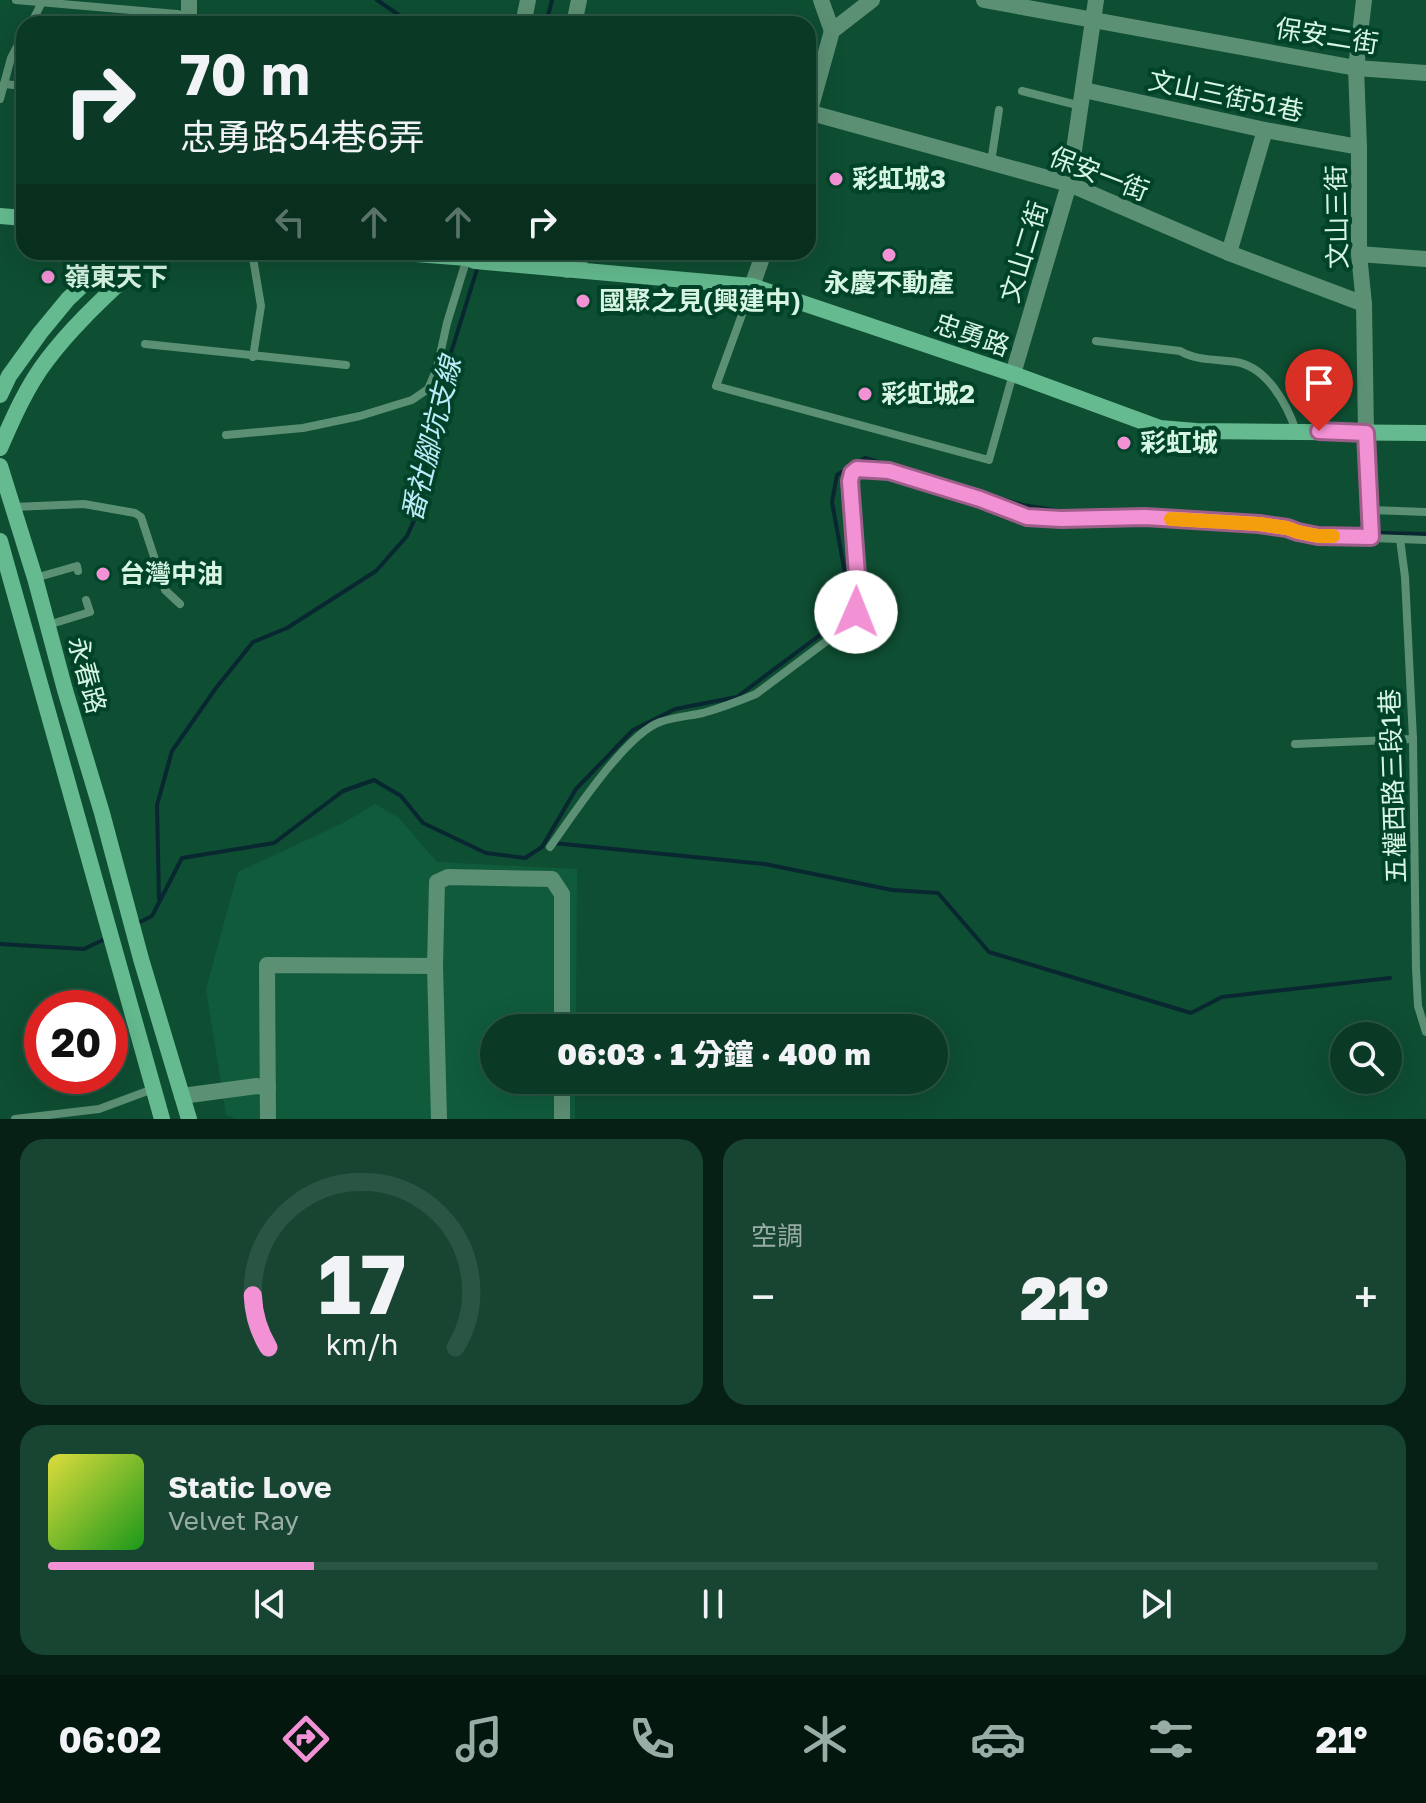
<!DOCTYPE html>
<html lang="zh-TW">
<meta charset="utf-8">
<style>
:root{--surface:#0a3a26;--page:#184532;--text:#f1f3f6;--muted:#99ada7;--line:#2a5443;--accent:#f391d5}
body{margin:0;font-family:"Golos Text","Noto Sans TC",sans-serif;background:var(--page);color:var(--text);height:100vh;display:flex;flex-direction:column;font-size:30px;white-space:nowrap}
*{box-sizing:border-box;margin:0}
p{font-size:26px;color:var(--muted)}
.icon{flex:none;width:44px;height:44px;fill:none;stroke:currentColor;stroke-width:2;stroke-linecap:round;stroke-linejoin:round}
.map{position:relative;height:1119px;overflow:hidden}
.details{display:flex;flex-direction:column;gap:20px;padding:20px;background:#062015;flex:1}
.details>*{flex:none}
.hud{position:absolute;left:16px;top:16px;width:800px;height:244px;border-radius:24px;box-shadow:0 8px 32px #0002,0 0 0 2px var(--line);background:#0a3a26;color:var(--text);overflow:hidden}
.tools{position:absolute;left:1330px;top:1022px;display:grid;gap:16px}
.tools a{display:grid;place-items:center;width:72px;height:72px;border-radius:50%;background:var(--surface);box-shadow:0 8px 32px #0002,0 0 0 2px var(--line);font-size:40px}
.speed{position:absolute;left:24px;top:990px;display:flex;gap:16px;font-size:40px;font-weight:700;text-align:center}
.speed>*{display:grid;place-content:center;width:104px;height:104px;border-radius:50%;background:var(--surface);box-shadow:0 8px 32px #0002,0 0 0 2px var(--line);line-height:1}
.speed .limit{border:12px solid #d22;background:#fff;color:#111}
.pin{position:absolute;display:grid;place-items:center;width:68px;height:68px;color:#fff;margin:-82px -34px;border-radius:50% 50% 50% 0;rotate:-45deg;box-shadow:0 0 8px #0007}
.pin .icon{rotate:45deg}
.me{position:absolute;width:88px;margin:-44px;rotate:1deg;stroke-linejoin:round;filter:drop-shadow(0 0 6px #0008)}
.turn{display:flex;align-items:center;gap:28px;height:168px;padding:0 32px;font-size:36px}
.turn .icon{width:104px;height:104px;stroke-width:2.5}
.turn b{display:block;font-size:56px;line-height:68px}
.lanes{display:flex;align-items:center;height:76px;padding:0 32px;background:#0003;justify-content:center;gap:40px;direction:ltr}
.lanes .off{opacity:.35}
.big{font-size:60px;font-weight:800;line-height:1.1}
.details .widget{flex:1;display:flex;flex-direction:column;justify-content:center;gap:12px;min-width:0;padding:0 28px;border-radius:24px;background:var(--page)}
.details .dial{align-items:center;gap:0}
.dial svg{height:208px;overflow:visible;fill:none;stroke:var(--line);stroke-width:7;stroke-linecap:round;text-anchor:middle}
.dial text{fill:var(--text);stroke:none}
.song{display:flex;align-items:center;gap:24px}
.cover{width:96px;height:96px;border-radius:12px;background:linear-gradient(135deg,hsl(60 70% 55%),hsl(120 70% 35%))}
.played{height:8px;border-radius:4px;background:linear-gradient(90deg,var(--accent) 20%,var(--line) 20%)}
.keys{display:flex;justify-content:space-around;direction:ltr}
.heat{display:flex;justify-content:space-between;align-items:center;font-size:44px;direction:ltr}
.details .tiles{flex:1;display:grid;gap:20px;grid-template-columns:1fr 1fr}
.widget:last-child{grid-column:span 2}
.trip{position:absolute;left:480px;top:1014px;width:468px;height:80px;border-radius:40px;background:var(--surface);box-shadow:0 8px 32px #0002,0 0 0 2px var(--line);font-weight:800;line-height:80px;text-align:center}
.tabs{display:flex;height:128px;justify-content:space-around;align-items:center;background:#04170f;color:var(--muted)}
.tabs .icon{width:56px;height:56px}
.tabs .current{color:var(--accent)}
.tabs b{font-size:36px;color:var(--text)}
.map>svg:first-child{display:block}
.built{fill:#105b3c}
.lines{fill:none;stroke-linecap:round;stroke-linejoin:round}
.stream{stroke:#092730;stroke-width:4}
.lane{stroke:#5c9074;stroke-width:8}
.street{stroke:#5c9074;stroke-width:16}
.secondary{stroke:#65bb8f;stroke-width:16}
.route-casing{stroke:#9e5e8a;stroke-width:20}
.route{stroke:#f391d5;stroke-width:14}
.slow{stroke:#f59e0b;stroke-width:14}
.poi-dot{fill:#f391d5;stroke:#004328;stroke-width:3}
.labels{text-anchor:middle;stroke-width:8;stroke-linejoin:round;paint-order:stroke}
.street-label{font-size:26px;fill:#d7f5e3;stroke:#004328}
.poi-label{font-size:26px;font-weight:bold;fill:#d7f5e3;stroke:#004328;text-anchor:start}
.water-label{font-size:28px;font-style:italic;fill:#beebfa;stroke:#004328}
</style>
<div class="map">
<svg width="1426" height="1119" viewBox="0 0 1426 1119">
<rect width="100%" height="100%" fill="#0e4e32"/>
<path class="built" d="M 375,804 L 399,818 L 437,862 L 577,869 L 576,1028 L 494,1028 L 494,1080 L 575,1080 L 575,1119 L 236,1119 L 226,1115 L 206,989 L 238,872 L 343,823 Z"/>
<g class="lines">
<g class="stream">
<path d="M 377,0 L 412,24"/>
<path d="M 546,24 L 552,0"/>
<path d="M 1213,517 L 1236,519"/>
<path d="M 1293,527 L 1338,532 L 1426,534"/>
<path d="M 553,843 L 765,864 L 892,890 L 938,893 L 989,952 L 1191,1013 L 1222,997 L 1390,978"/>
<path d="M 159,899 L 157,805 L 172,751 L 216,688 L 253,642 L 287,628 L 376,571 L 407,536 L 420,507 L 435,404 L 478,266"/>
<path d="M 136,924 L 152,916 L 182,858 L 274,843 L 343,791 L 374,780 L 401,796 L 423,823 L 486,853 L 525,858 L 542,847 L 576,789 L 633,730 L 675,709 L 737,697 L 828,629 L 846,610 L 846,579 L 832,502 L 837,475 L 865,458 L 1023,505 L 1085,515"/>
<path d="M 0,944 L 84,949 L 107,938"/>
</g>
<g class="lane">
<path d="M 16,0 L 177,14 L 189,17"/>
<path d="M 31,24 L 43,0"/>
<path d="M 4,84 L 24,86"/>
<path d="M 1022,91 L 1081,106"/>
<path d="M 0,99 L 11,58 L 24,34"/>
<path d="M 991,162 L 999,110"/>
<path d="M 252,252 L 261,306 L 253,357"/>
<path d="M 752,287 L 716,386 L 989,460 L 1013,374"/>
<path d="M 1096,341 L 1180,351 C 1197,361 1217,359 1236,362 C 1267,367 1287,404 1296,431"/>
<path d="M 145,344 L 346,365"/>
<path d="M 1366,433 L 1371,537"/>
<path d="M 226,435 L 303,428 L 360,416 L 412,400 L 428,389 L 437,368 L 447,323 L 467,258"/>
<path d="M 13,507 L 84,504 L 135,513 L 141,517 L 165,590 L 180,604"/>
<path d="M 1371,510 L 1426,512"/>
<path d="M 1400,539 L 1405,577 L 1413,739 L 1416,968 L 1418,1006 L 1426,1032"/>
<path d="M 35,578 L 77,566 L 78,571"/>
<path d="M 48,625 L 90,612 L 86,600"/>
<path d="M 1295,744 L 1413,739"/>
<path d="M 550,847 C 573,815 625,735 660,722 C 674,717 689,716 703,713 C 721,708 739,701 756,694 L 848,625 L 856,612 L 859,602 L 850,481 L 852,473 L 857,469 L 889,471 L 916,478 L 1027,517 L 1061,519 L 1145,517 L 1259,524 L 1287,528 L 1298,532 L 1318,536 L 1426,540"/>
<path d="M 15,1119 L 99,1109 L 153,1089"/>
</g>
<g class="street">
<path d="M 189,0 L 189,24"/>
<path d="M 821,0 L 832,31"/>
<path d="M 984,0 L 1356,68 L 1426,73"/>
<path d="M 1364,0 L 1356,68 L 1359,147 L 1359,254 L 1364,304 L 1366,433"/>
<path d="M 523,24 L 528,0"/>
<path d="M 574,24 L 579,0"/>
<path d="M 832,31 L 872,0"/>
<path d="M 1084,90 L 1265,130 L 1359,147"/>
<path d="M 808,112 L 1069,184 L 1229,253 L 1364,304"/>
<path d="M 808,117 L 832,31"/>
<path d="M 1229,253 L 1265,130"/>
<path d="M 1359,254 L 1426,259"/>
<path d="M 567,270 L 587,252"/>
<path d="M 752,286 L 764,252"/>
<path d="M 1013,374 L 1069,184 L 1096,0"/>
<path d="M 435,966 L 439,1119"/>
<path d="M 182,1096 L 257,1086 L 268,1088"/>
<path d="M 268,1119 L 267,965 L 435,966 L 437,882 L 448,877 L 552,879 L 562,894 L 562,1028"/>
<path d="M 562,1119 L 562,1080"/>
</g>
<g class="secondary">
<path d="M 0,216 L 24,218"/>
<path d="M 390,252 L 467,258 L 475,261 L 752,286 L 1013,374 L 1160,428 L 1196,431 L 1426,433"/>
<path d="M 0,395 L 9,376 L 40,333 L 68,299 L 103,266 L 133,252"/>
<path d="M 0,448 C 13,418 27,386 47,360 C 77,320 116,287 152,252"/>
<path d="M 0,466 L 35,578 L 65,690 L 102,813 L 141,959 L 189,1119"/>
<path d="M 0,541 L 162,1119"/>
</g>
</g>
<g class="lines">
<g class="route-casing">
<path id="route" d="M 856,612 L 859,602 L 850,481 L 852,473 L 857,469 L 889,471 L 980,499 L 1027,517 L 1061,519 L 1145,517 L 1259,524 L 1287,528 L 1298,532 L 1318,536 L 1371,537 L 1366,433 L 1319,431"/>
</g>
<use href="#route" class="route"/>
<path class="slow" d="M 1171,519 L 1259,524 L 1287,528 L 1298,532 L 1318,536 L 1333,536"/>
</g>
<g class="poi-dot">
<circle cx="836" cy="179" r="8"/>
<circle cx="889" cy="255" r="8"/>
<circle cx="48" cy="277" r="8"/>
<circle cx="583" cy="301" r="8"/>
<circle cx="865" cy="394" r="8"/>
<circle cx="1124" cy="443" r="8"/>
<circle cx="103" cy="574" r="8"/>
</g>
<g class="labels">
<g class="street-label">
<text transform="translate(1327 36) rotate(9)" y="9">保安二街</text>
<text transform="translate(1226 96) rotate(12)" y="9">文山三街51巷</text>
<text transform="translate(1099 174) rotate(21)" y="9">保安一街</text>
<text transform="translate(1337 217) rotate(-91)" y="9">文山三街</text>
<text transform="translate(1024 252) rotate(-73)" y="9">文山二街</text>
<text transform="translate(972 335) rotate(19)" y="9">忠勇路</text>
<text transform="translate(87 675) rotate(75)" y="9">永春路</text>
<text transform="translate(1393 786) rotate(-92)" y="9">五權西路三段1巷</text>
</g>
<g class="poi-label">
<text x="852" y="188">彩虹城3</text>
<text x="64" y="286">嶺東天下</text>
<text x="889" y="292" text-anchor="middle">永慶不動產</text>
<text x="599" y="310">國聚之見(興建中)</text>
<text x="881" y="403">彩虹城2</text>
<text x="1140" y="452">彩虹城</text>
<text x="119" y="583">台灣中油</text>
</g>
<g class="water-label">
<text transform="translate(431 439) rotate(-76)" y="10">番社腳坑支線</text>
</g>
</g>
</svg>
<div class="tools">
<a><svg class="icon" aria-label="search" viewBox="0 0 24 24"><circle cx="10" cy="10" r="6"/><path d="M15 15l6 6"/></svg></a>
</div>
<div class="speed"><div class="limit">20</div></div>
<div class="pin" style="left:1319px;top:431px;background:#d93025"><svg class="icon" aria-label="arrive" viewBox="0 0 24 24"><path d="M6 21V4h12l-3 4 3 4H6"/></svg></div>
<svg class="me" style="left:856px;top:612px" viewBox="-20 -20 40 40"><circle r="19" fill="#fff"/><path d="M0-13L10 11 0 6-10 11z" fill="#f391d5"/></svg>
<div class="trip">06:03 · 1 分鐘 · 400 m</div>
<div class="hud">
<div class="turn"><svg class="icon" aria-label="right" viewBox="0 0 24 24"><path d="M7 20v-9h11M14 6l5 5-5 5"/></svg><div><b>70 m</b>忠勇路54巷6弄</div></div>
<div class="lanes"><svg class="icon off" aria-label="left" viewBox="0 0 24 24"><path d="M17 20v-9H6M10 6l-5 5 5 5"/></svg><svg class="icon off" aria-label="ahead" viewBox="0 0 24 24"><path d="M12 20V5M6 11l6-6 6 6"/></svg><svg class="icon off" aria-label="ahead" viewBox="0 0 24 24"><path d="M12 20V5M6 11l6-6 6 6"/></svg><svg class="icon" aria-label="right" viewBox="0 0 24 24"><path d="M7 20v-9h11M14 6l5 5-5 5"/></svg></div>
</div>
</div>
<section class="details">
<div class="tiles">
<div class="widget dial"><svg viewBox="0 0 100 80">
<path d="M14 69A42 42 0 1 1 86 69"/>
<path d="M14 69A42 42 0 0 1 8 49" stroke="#f391d5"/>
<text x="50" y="56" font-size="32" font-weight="700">17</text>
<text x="50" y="72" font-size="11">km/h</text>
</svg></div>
<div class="widget"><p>空調</p>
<div class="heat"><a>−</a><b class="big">21°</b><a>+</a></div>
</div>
<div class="widget">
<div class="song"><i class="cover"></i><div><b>Static Love</b><p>Velvet Ray</p></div></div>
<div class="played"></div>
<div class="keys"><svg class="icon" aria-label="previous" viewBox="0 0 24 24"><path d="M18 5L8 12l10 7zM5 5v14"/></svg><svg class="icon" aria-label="pause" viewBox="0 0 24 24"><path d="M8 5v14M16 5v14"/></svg><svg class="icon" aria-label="next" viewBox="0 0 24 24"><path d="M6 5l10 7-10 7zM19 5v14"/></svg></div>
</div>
</div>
</section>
<nav class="tabs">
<b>06:02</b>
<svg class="icon current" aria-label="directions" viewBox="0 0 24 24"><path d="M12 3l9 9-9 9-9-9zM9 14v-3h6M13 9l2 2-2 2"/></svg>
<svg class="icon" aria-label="music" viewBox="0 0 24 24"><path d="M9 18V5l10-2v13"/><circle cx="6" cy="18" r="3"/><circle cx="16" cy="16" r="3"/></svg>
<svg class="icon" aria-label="phone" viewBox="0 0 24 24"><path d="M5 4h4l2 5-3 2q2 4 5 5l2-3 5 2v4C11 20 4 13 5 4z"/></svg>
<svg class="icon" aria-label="climate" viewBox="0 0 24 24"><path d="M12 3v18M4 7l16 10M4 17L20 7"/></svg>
<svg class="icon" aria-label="car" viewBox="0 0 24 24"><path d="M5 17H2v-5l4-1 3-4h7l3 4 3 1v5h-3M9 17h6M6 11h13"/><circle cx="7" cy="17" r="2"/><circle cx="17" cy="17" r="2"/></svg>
<svg class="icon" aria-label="filters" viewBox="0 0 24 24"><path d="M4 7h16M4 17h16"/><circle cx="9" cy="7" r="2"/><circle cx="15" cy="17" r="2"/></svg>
<b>21°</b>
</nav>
